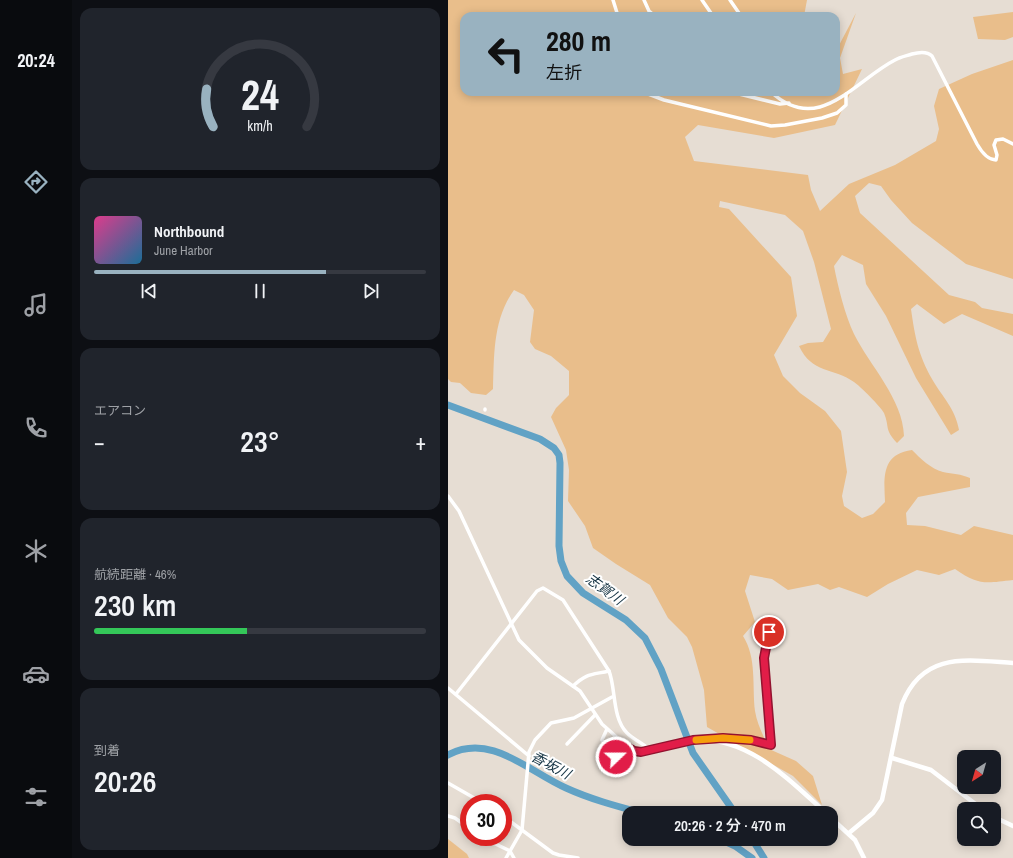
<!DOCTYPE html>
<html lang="ja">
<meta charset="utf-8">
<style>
:root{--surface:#171b24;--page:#20242c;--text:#f1f3f6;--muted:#9ea1a6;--line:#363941;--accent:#99b2c0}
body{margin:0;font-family:"Archivo Narrow","Noto Sans JP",sans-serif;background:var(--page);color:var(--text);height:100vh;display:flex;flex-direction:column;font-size:15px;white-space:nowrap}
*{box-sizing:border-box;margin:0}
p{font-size:13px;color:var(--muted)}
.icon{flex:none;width:22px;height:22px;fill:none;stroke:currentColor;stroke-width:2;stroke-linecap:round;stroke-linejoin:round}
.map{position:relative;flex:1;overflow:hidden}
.sheet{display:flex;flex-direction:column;gap:8px;padding:8px;background:#0d0f14;width:376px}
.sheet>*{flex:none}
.banner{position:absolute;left:12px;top:12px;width:380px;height:84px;border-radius:12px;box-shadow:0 2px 10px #0003;background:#99b2c0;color:#111;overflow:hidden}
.needle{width:26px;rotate:217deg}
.controls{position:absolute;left:509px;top:750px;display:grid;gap:8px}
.controls a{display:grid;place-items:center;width:44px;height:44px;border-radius:8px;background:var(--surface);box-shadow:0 2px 10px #0003;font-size:20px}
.speed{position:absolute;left:12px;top:794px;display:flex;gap:8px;font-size:20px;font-weight:700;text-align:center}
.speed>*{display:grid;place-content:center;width:52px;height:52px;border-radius:50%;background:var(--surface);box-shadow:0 2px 10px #0003;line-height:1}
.speed .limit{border:6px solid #d22;background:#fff;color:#111}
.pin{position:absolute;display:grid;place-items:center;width:34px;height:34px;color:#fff;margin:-17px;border:2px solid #fff;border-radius:50%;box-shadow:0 1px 4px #0007}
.me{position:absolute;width:44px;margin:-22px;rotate:68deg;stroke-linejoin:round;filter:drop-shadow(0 0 3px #0008)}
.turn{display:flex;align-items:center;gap:14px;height:84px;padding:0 20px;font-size:18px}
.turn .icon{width:52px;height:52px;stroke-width:2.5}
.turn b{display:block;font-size:28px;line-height:34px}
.big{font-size:30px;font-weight:600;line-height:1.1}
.sheet .card{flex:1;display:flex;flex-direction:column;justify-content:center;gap:6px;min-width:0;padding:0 14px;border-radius:12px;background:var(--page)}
.sheet .dial{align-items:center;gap:0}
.dial svg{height:104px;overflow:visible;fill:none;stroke:var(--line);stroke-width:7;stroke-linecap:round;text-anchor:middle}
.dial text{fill:var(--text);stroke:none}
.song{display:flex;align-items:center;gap:12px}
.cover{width:48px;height:48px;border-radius:6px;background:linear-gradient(135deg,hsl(330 70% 55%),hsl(200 70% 35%))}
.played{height:4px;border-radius:2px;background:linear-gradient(90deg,var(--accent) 70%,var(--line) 70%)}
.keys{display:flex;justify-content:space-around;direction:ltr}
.heat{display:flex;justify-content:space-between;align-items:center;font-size:22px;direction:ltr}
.charge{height:6px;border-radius:3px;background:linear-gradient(90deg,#34c759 46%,var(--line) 0)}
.trip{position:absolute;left:174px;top:806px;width:216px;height:40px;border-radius:12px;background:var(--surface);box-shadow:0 2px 10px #0003;font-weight:600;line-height:40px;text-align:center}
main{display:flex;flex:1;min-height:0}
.tab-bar{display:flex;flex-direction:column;width:72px;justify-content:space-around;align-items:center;background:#090b0e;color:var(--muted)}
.tab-bar .icon{width:28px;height:28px}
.tab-bar .on{color:var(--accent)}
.tab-bar b{font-size:18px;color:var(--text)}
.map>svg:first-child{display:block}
.green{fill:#e9be8b}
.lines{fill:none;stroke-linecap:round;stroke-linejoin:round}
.river{stroke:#61a2c5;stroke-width:7}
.minor{stroke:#fff;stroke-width:3.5}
.tertiary{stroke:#fff;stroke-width:4.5}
.route-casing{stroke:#92132f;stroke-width:10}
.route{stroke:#e11d48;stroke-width:7}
.slow{stroke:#f59e0b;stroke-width:7}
.labels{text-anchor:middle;stroke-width:4;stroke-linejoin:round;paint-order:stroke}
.water-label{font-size:14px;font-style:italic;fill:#163444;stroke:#fff}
</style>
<main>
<nav class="tab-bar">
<b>20:24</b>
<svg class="icon on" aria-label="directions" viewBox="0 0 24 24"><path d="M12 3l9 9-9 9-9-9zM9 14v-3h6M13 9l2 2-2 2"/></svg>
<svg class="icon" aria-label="music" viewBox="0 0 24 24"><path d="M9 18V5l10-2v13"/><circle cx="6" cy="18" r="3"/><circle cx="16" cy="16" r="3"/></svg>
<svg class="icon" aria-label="phone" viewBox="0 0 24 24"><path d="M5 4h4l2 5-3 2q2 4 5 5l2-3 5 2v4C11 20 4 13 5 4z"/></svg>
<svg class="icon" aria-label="climate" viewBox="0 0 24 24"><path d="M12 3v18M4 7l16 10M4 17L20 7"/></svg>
<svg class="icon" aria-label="car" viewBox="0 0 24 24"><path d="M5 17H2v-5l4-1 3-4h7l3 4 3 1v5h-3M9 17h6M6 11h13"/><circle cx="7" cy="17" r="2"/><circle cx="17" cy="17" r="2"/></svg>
<svg class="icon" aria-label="filters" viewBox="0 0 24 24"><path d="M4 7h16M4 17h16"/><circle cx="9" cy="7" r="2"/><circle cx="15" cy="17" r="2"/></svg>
</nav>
<section class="sheet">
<div class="card dial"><svg viewBox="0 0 100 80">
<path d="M14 69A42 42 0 1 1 86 69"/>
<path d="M14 69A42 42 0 0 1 9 40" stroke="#99b2c0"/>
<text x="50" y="56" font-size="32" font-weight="700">24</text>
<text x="50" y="72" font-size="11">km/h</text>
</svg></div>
<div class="card">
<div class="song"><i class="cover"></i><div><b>Northbound</b><p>June Harbor</p></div></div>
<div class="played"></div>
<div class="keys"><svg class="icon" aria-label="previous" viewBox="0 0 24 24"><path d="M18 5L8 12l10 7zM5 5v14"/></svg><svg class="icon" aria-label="pause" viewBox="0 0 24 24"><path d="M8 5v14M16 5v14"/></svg><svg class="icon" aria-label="next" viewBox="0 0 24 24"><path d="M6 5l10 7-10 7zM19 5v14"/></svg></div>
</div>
<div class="card"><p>エアコン</p>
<div class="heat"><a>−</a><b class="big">23°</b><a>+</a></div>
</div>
<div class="card"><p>航続距離 · 46%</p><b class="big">230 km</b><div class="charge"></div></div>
<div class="card"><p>到着</p><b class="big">20:26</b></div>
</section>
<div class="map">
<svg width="565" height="858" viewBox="0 0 565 858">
<rect width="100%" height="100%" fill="#e6ddd3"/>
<g class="green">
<path d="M 0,0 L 359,0 L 356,16 L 16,16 L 16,92 L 388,92 L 388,51 L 408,13 L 392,58 L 395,74 L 414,69 L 387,125 L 326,138 L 250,125 L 237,137 L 246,161 L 360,175 L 363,190 L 372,211 L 401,184 L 447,165 L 488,141 L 491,129 L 486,106 L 491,89 L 524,74 L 565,60 L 565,279 L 518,264 L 464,223 L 443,200 L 433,186 L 421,183 L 407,196 L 412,213 L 501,295 L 527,302 L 534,308 L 565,314 L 565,336 L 514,314 L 496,324 L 469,304 L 463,309 C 467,337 470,354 484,379 C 495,398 507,408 511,430 L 503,435 L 468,378 L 438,316 L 418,284 L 415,265 L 394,255 L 386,266 C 390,287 397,315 406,334 C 422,366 455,399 456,436 L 449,443 C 436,429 442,428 436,413 C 433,407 412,386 406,382 C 385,367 364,374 351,346 L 360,343 L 375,342 L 383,329 L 366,262 L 355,231 L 337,215 L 272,201 L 271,207 L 281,209 L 343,277 L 349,316 L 326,355 L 335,376 L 352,393 L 377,411 L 393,431 L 399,472 L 394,496 L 396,506 L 414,518 L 425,514 L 437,502 C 436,478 433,454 464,450 C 472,458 483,469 495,472 C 505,474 513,474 522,478 L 522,487 L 470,497 L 458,513 L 459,525 L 477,526 L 513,535 L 526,526 L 565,535 L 565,580 C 538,583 531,586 507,569 L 491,575 L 469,570 L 440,584 L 419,597 L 391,587 L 382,590 L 370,584 L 340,590 L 324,579 L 302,575 L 297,591 L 307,622 L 295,636 C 309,658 304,686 307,711 C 309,724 316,737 321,749 L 348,761 L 365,776 L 374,805 L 345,776 L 259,727 L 256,690 L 244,647 L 239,637 L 220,618 L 202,585 L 168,564 L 145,548 L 137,526 L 120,501 L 121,470 L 118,450 L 103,417 L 108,408 L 121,395 L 121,371 L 103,356 L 87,349 L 82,342 L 86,310 L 76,295 L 66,290 C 45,319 46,355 45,389 L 38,395 L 23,393 L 12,383 L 3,382 L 0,379 Z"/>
<path d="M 565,12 L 565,37 L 557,40 L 530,39 L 525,17 Z"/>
<path d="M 0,839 L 19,854 L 21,858 L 0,858 Z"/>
</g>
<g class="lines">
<g class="river">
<path d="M 0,405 L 92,439 L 106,448 L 111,455 L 112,463 L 111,546 L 113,561 L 119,576 L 135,593 L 178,620 L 197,638 L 213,669 L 245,753 L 287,813"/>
<path d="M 0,755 C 43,732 81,772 118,788 C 142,799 168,806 194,813"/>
<path d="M 272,839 L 287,846 L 304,858"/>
<path d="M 304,839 L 316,858"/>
</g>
<g class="minor">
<path d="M 165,0 L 170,16"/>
<path d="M 196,0 L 201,11 L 207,16"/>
<path d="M 254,0 L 265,16"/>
<path d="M 282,0 L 293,16"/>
<path d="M 169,92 L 180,92"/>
<path d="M 195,92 L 216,100 L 323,126 L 337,125 L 374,118 L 389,113 L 398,105 L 398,94"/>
<path d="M 283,92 L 332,104 L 341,103"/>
<path d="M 323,92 C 371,136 406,81 447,60 C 452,57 458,56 464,54 C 471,52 479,51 484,56 L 529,144 C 533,151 539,160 548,160 L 549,155 L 546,145 L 548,140 L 555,139 L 565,144"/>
<path d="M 37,410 L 37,409"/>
<path d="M 0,496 L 11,511 L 71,640 L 99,668 L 132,691 L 154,724 L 183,750 C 198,755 230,745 245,740"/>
<path d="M 125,686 C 139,673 143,675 161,671"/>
<path d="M 0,688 L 81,756"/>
<path d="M 8,694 L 89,591 L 95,588 L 115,600 L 161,671 C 168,689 164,718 179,733 C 186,740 195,743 202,750"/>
<path d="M 159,729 L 154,740 L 160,747 L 161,751 L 169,757 L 181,748"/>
<path d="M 264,740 C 281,733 305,740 321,745 L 324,743 L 316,658 L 321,632"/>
<path d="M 119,744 L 147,715"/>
<path d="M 0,783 L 35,803"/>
<path d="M 0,816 L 7,818 L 21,828"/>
<path d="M 55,816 L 105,853 L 111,855 L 130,858"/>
<path d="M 33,837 L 62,851 L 66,858"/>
<path d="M 58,858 L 74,830 L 81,752 L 87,740 L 103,723 L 126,718 L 164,697"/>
</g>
<g class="tertiary">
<path d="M 245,740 C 299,735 341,780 378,813"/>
<path d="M 444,758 L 483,770 L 534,809"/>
<path d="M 546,817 L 565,826"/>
<path d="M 383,818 L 407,840 L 416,858"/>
<path d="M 401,833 L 425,813 L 434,800 L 454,704 C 475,651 519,660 565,663"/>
</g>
</g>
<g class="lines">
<g class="route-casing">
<path id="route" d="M 168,757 L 171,757 L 181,748 L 186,751 L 193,752 L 245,740 L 275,738 L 303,740 L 323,745 L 316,658 L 321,632"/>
</g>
<use href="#route" class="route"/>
<path class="slow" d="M 248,740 L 275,738 L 302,740"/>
</g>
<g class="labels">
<g class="water-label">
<text transform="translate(157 589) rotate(36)" y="5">志賀川</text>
<text transform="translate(103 765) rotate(28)" y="5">香坂川</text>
</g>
</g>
</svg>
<div class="controls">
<a><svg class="needle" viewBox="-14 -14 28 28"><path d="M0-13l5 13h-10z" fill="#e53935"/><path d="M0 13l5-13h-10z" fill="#9ea1a6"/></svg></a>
<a><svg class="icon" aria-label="search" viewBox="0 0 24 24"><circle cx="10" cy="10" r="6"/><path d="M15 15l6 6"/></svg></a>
</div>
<div class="speed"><div class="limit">30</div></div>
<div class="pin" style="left:321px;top:632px;background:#d93025"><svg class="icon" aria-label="arrive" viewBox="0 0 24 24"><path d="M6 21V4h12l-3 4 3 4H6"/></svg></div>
<svg class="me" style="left:168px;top:757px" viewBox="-20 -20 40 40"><circle r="17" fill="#e11d48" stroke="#fff" stroke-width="3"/><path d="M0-11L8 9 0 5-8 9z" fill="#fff"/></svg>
<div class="trip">20:26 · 2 分 · 470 m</div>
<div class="banner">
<div class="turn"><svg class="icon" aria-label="left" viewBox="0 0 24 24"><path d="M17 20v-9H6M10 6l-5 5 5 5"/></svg><div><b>280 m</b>左折</div></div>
</div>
</div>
</main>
